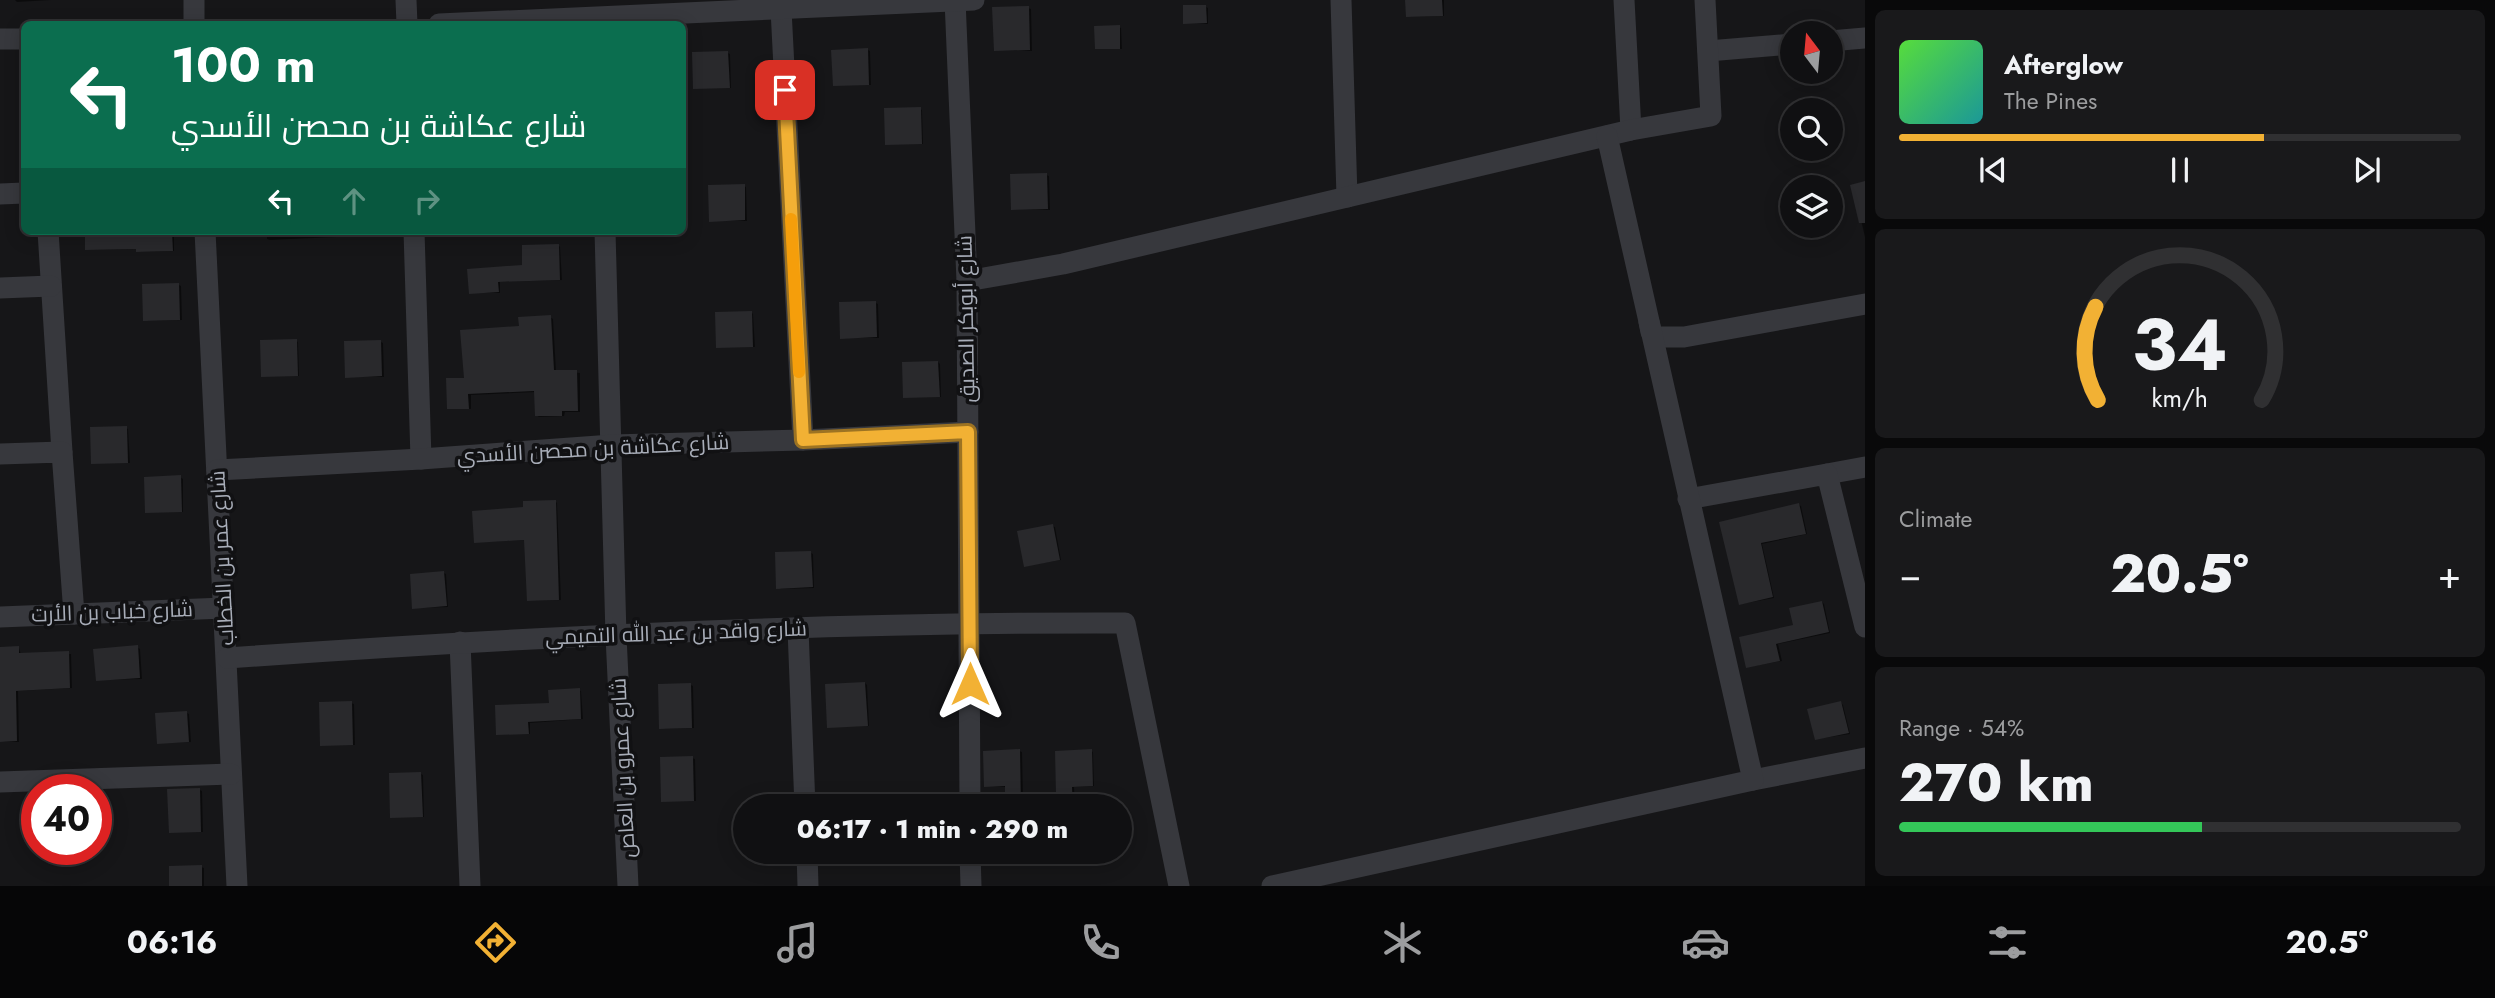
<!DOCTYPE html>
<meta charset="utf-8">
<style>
:root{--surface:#101012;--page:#19191b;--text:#f1f3f6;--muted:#9c9d9f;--line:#303032;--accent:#f2b134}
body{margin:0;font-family:Jost,Cairo,sans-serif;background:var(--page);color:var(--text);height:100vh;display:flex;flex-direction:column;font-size:26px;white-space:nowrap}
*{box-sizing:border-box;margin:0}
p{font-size:23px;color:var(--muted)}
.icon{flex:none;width:38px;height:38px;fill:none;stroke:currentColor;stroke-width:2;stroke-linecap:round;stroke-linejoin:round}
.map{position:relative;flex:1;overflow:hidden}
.sheet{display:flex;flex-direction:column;gap:10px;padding:10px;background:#09090a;width:630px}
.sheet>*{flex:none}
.guide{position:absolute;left:21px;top:21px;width:665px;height:214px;border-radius:10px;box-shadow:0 4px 18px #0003,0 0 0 2px var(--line);background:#0b6e4f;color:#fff;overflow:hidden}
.needle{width:46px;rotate:344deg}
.fabs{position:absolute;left:1780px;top:21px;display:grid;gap:14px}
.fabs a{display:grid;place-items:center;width:63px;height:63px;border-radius:50%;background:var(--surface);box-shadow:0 4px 18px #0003,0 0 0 2px var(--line);font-size:35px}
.speed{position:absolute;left:21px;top:774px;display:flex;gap:14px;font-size:35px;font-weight:700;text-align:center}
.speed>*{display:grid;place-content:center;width:91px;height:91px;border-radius:50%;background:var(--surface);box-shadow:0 4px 18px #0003,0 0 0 2px var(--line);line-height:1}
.speed .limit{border:10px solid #d22;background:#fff;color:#111}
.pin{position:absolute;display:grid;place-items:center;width:60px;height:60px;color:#fff;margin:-30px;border-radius:14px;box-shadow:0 4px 10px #0006}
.me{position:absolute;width:77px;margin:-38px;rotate:0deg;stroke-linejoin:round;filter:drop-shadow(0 0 5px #0008)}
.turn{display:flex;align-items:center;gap:24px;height:147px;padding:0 35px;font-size:32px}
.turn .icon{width:91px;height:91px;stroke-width:2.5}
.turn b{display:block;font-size:49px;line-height:60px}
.lanes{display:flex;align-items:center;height:66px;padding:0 35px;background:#0003;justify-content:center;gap:35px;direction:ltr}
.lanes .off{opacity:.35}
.big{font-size:52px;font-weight:800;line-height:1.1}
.sheet .card{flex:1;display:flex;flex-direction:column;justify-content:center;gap:10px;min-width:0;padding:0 24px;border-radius:10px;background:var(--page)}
.sheet .dial{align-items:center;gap:0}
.dial svg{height:182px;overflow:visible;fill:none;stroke:var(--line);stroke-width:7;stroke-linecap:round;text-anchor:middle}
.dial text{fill:var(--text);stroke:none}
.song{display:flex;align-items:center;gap:21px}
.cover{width:84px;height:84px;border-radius:10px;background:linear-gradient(135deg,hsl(110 70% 55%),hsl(180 70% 35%))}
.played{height:7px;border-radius:4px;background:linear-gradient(90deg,var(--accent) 65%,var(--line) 65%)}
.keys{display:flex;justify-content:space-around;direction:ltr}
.heat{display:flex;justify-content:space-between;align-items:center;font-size:38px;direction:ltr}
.charge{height:10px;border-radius:5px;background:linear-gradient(90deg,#34c759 54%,var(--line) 0)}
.trip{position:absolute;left:733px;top:794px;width:399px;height:70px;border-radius:35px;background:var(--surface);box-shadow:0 4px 18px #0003,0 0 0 2px var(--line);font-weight:800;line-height:70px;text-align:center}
.tab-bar{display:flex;height:112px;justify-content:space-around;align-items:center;background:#060607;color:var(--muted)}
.tab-bar .icon{width:49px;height:49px}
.tab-bar .active{color:var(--accent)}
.tab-bar b{font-size:32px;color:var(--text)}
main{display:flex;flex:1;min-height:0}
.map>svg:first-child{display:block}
.shadow{fill:#0007}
.building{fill:#29292c}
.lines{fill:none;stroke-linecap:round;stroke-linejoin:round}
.minor{stroke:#37383d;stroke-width:21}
.route-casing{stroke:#9d7322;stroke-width:18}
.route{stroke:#f2b134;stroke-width:12}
.slow{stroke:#f59e0b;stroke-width:12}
.labels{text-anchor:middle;stroke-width:7;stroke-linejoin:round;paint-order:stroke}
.street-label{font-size:21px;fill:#a8adb8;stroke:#111113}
</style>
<main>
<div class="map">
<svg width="1865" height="886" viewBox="0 0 1865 886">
<rect width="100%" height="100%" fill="#161618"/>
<g class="shadow">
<path d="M 51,0 L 17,2 L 15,0 Z"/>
<path d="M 1407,0 L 1444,0 L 1444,16 L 1410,17 L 1407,16 Z"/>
<path d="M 1206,7 L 1208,8 L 1208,24 L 1185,23 Z"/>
<path d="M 1028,8 L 1031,9 L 1032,51 L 995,50 Z"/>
<path d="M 1119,27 L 1121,28 L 1122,49 L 1096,48 Z"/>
<path d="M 868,50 L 870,51 L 871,85 L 834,85 Z"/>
<path d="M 728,53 L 730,54 L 731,88 L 694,88 Z"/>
<path d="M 920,109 L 922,110 L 923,144 L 887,144 Z"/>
<path d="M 19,128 L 24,128 L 24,170 L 23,169 Z"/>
<path d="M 1046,175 L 1049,176 L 1050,210 L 1013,209 Z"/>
<path d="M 1865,183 L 1865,237 L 1853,186 Z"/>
<path d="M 744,186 L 746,187 L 747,221 L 711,221 Z"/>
<path d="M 87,231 L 174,231 L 174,251 L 140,252 L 138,249 L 89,250 L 87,249 Z"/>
<path d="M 267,231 L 357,231 L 358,236 L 270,240 L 267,239 Z"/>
<path d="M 558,245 L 560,247 L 562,280 L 500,282 L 500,293 L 471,293 L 524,267 Z"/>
<path d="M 179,285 L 181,286 L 182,320 L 147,321 Z"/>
<path d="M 876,303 L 878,304 L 879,338 L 842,338 Z"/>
<path d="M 751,312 L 753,314 L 755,347 L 718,347 Z"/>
<path d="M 550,317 L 553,319 L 556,371 L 580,373 L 580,412 L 565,412 L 564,416 L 539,417 L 536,415 L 536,392 L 471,395 L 471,409 L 449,408 L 465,380 L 520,328 Z"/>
<path d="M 296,341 L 298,342 L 299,376 L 263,376 Z"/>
<path d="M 381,342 L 383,343 L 384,377 L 347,376 Z"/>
<path d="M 938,362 L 940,364 L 941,397 L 905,397 Z"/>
<path d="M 126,428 L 128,429 L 130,463 L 93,463 Z"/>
<path d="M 180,477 L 183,479 L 183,512 L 147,512 Z"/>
<path d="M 555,501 L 557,503 L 561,600 L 530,601 L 528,600 L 526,540 L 476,542 L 525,508 Z"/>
<path d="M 1799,505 L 1801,506 L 1807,534 L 1762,544 L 1774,598 L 1741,604 L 1722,523 Z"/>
<path d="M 1052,526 L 1055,527 L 1061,560 L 1025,566 Z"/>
<path d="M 811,553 L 813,554 L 814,588 L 780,589 Z"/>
<path d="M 444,573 L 446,574 L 448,607 L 414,608 Z"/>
<path d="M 1822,602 L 1824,604 L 1830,633 L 1778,644 L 1782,661 L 1748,667 Z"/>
<path d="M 137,647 L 140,649 L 142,679 L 97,680 Z"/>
<path d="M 0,648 L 19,648 L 21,655 L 71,654 L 72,688 L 18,691 L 19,742 L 0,742 Z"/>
<path d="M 865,683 L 867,685 L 869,726 L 828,727 Z"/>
<path d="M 691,685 L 693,686 L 694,728 L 663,729 Z"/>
<path d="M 579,690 L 581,691 L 583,719 L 530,723 L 530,734 L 498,734 Z"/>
<path d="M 351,703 L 354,704 L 355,745 L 322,745 Z"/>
<path d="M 1841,703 L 1843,705 L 1850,734 L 1816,739 Z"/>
<path d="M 187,713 L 189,714 L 191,742 L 159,743 Z"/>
<path d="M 1019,751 L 1022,752 L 1023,798 L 1058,796 L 1091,751 L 1093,752 L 1094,786 L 1074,787 L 1075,807 L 1007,807 L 1006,787 L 986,786 Z"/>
<path d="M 692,758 L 695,759 L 696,801 L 663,801 Z"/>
<path d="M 421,774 L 423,775 L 424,817 L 391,817 Z"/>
<path d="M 200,790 L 202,791 L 203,832 L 170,832 Z"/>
<path d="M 201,867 L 204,868 L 204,886 L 171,886 L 171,868 Z"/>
</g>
<g class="building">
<path d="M 1405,0 L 1442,0 L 1443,16 L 1406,17 Z"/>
<path d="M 1183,5 L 1206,5 L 1207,23 L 1183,24 Z"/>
<path d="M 1029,6 L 1030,50 L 994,51 L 992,7 Z"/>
<path d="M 1120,25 L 1120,49 L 1095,49 L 1094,26 Z"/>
<path d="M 868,48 L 869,85 L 833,86 L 831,50 Z"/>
<path d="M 728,51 L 730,88 L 693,89 L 692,52 Z"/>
<path d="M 921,107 L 922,144 L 885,145 L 884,108 Z"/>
<path d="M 1047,173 L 1048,209 L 1011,210 L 1010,174 Z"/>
<path d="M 1865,181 L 1865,223 L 1859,223 L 1850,185 Z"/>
<path d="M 745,184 L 745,220 L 709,222 L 708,185 Z"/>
<path d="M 85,231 L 172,231 L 173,251 L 136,252 L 136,249 L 85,250 Z"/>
<path d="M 559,244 L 560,280 L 498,282 L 499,292 L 469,294 L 467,269 L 522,265 L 522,245 Z"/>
<path d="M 179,283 L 180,320 L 143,321 L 142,284 Z"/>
<path d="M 876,301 L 877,337 L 840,339 L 839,302 Z"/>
<path d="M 752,311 L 753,347 L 716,348 L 715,312 Z"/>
<path d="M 551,315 L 554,370 L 577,370 L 578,411 L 562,411 L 562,416 L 535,416 L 534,391 L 468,394 L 469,409 L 447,409 L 446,378 L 464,378 L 460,330 L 519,326 L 518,317 Z"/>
<path d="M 297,339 L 298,376 L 261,377 L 260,340 Z"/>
<path d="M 381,340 L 382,376 L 345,378 L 344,341 Z"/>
<path d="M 938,361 L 940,397 L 903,398 L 902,362 Z"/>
<path d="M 127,426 L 128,463 L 91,464 L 90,427 Z"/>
<path d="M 181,475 L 182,512 L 145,513 L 144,477 Z"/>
<path d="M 556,500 L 559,600 L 527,601 L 524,540 L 474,543 L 472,511 L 523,507 L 523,501 Z"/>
<path d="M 1799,503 L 1806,534 L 1761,543 L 1773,597 L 1739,605 L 1719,522 Z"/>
<path d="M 1053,524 L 1060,560 L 1024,567 L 1017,531 Z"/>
<path d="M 811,551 L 813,587 L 776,589 L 775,552 Z"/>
<path d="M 444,571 L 447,606 L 412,609 L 410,574 Z"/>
<path d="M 1822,601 L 1829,632 L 1776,644 L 1780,661 L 1746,668 L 1739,637 L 1793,625 L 1789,608 Z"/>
<path d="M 138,645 L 140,678 L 96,681 L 93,649 Z"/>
<path d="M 19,646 L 19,653 L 69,651 L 70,688 L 16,691 L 17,741 L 0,742 L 0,647 Z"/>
<path d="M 865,682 L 868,726 L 827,728 L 825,684 Z"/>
<path d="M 691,683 L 692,728 L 659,729 L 658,684 Z"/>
<path d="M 580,688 L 581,719 L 528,722 L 529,734 L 496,735 L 495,705 L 549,703 L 548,690 Z"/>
<path d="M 352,701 L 353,745 L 320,746 L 319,702 Z"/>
<path d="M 1841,701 L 1849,733 L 1815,740 L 1807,709 Z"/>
<path d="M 187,711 L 189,742 L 157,744 L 155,713 Z"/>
<path d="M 1020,749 L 1021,807 L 1005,807 L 1005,786 L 984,787 L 983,751 Z"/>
<path d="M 1092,749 L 1093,786 L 1072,787 L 1073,807 L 1027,807 L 1027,796 L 1056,794 L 1055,751 Z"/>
<path d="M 693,756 L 694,801 L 661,802 L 660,757 Z"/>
<path d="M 421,772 L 423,817 L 390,818 L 389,773 Z"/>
<path d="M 200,788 L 201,832 L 169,833 L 167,789 Z"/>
<path d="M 202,865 L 202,886 L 169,886 L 169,866 Z"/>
</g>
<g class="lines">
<g class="minor">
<path d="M 194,0 L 194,24"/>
<path d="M 406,0 L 407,24"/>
<path d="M 955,0 L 967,281 L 970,807"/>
<path d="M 1341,0 L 1347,197"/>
<path d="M 1624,0 L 1631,130"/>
<path d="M 781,9 L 803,440"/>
<path d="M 439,24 L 974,0"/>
<path d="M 0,39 L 24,39"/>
<path d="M 1830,41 L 1865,38"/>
<path d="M 1708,51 L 1792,44"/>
<path d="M 0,194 L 24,193"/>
<path d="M 48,231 L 62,452"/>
<path d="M 205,231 L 237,886"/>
<path d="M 414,231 L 421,459"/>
<path d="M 605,231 L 616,636 L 628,886"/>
<path d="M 967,281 L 1063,264 L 1631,130 L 1711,116 L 1705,0"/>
<path d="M 0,288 L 51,286"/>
<path d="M 1649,322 L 1651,332 L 1655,337 L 1684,337 L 1865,304"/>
<path d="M 0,454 L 62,452 L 74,614"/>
<path d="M 217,470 L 421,459 L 612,445 L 803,440 L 968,432"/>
<path d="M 1827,474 L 1865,467"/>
<path d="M 1688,499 L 1827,474 L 1865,627"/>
<path d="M 0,617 L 224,608"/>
<path d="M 798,629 L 805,807"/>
<path d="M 460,642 L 470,886"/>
<path d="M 227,658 C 526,637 825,622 1125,623 L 1179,886"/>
<path d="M 1753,780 L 1865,758"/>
<path d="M 0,782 L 231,774"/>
<path d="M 807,852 L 808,886"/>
<path d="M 970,852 L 971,886"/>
<path d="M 1272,886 L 1753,780 L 1607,136"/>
</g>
</g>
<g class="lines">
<g class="route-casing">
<path id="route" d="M 785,90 L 803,440 L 968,432 L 970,684"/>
</g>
<use href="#route" class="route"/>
<path class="slow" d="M 791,219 L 799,372"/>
</g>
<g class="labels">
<g class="street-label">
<text transform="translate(966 319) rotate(-91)" y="7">شارع أبوبكر الصديق</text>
<text transform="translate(593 449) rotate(-3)" y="7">شارع عكاشة بن محصن الأسدي</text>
<text transform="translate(222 558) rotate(-93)" y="7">شارع عمر بن الخطاب</text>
<text transform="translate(112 612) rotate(-2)" y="7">شارع خباب بن الأرت</text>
<text transform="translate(676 633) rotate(-2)" y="7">شارع واقد بن عبد الله التميمي</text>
<text transform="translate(623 768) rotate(-93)" y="7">شارع عمرو بن العاص</text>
</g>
</g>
</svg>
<div class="fabs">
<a><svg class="needle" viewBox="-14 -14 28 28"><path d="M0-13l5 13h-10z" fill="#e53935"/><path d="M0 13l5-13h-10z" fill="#9c9d9f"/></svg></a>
<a><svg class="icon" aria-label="search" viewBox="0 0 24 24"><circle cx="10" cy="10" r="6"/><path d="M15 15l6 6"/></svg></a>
<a><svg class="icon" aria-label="layers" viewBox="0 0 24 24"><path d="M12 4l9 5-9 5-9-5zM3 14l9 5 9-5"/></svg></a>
</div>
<div class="speed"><div class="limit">40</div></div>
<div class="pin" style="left:785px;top:90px;background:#d93025"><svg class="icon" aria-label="arrive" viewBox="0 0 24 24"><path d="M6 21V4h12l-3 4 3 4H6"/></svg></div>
<svg class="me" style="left:970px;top:684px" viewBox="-20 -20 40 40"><path d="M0-17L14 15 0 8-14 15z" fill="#f2b134" stroke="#fff" stroke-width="4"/></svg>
<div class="trip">06:17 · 1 min · 290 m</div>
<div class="guide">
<div class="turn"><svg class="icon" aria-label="left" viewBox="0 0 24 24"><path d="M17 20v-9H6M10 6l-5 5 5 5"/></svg><div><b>100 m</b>شارع عكاشة بن محصن الأسدي</div></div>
<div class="lanes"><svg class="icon" aria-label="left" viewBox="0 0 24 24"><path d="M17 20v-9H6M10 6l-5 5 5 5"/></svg><svg class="icon off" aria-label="ahead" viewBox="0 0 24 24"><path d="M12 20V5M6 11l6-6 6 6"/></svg><svg class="icon off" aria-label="right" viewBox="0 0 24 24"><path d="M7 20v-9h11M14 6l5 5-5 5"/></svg></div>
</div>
</div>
<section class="sheet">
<div class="card">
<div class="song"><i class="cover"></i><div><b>Afterglow</b><p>The Pines</p></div></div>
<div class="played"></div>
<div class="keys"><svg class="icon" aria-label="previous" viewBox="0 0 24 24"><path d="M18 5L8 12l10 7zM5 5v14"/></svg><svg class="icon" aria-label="pause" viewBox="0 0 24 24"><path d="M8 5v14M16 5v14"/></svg><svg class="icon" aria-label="next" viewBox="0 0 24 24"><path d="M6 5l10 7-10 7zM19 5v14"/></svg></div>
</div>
<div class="card dial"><svg viewBox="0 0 100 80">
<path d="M14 69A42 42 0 1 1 86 69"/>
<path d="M14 69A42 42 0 0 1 13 28" stroke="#f2b134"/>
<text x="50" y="56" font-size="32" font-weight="700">34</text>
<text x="50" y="72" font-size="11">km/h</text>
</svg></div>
<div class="card"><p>Climate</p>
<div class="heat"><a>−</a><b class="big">20.5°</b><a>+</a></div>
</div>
<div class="card"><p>Range · 54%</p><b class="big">270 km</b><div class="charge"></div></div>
</section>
</main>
<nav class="tab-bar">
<b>06:16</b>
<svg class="icon active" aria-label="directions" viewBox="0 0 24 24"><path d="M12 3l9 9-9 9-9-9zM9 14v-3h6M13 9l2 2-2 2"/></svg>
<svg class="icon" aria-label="music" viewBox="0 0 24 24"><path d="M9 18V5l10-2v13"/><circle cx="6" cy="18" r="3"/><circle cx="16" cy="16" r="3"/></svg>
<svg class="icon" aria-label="phone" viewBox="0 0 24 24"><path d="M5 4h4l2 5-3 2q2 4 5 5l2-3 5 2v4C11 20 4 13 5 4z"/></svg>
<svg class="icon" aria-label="climate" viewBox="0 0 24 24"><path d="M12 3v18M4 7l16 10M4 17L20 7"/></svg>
<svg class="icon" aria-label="car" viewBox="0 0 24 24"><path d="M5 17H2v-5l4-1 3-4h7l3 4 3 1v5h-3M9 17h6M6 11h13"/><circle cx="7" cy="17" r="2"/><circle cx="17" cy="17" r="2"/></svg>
<svg class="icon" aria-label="filters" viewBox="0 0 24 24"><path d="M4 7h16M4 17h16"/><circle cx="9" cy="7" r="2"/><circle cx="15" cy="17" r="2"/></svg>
<b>20.5°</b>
</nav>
